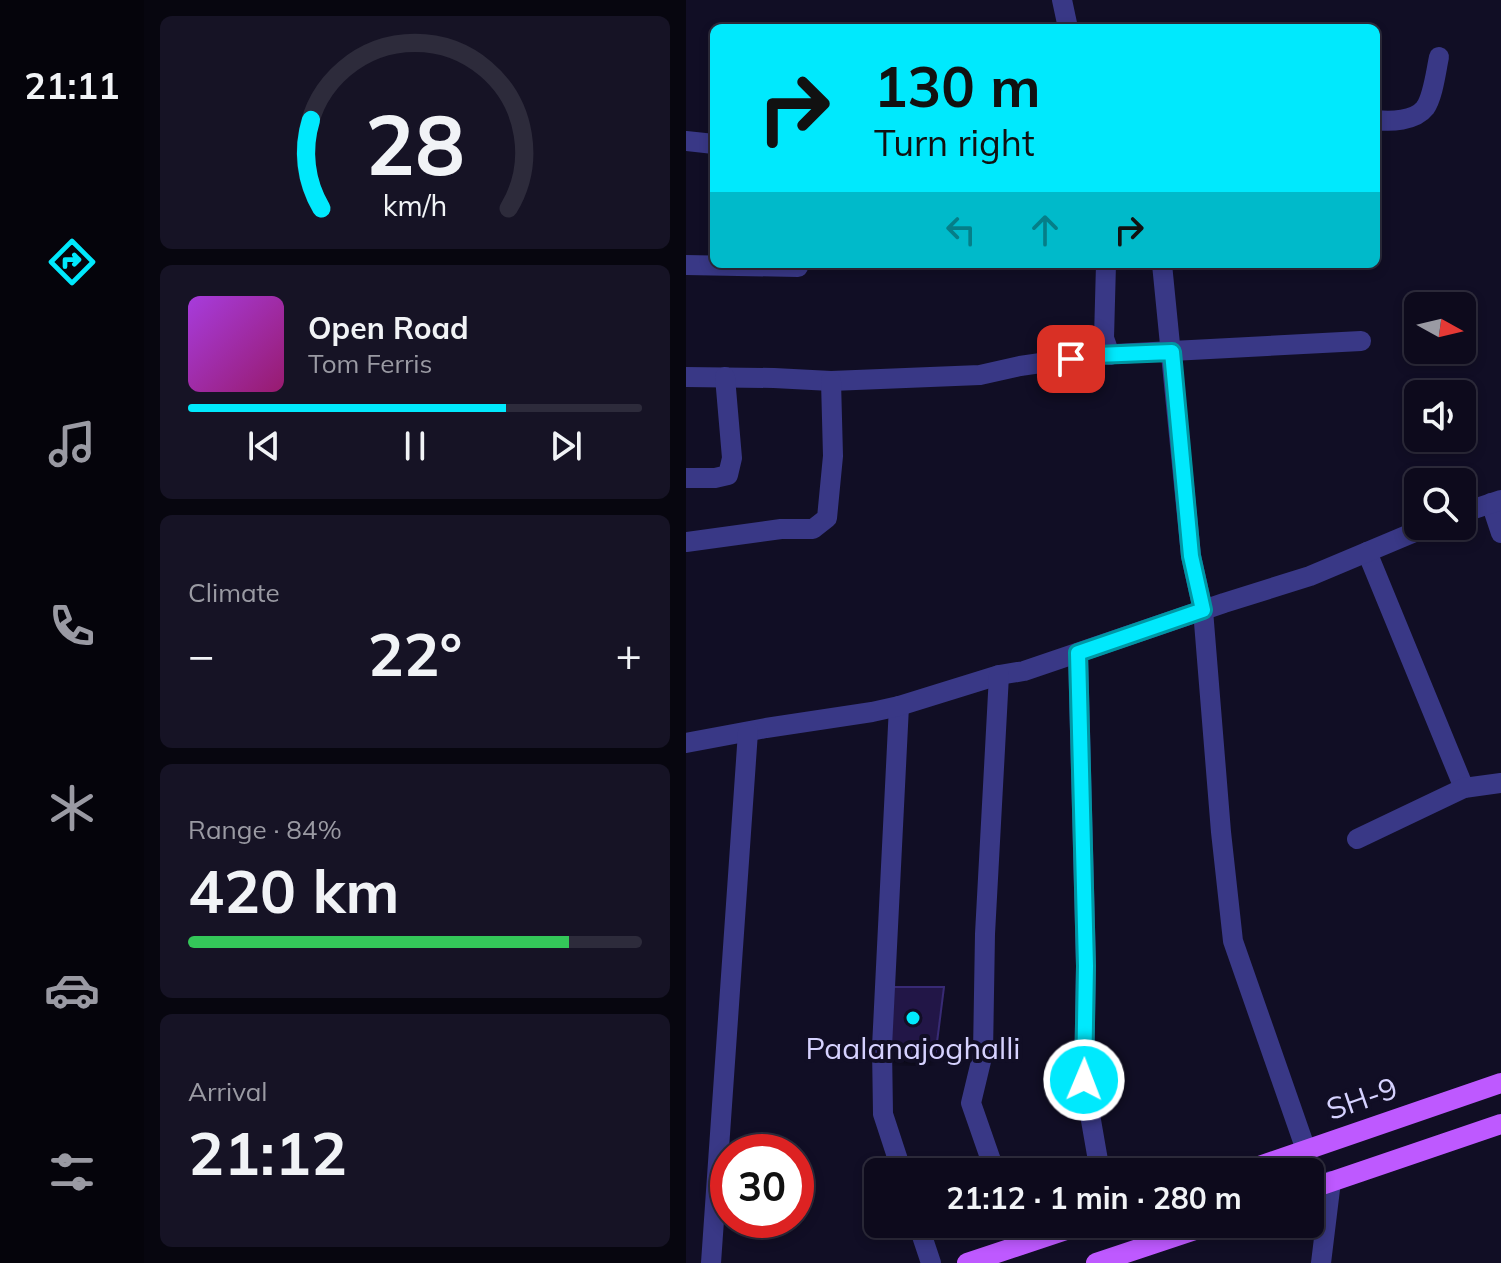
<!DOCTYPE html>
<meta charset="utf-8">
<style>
:root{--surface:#0d0a1c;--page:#161325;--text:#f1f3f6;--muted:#9a9aa3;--line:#2d2b3b;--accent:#00e9fd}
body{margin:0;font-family:Mulish,sans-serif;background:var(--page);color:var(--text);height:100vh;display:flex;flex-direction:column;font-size:30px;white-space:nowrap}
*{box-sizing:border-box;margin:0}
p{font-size:26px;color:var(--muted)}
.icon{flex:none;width:44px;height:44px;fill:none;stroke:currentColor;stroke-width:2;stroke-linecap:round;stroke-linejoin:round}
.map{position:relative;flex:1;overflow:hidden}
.side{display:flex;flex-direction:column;gap:16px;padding:16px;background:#07060f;width:542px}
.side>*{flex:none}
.hud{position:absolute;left:24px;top:24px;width:670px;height:244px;border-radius:12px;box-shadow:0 4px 12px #0003,0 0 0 2px var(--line);background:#00e9fd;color:#111;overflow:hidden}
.needle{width:52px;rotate:98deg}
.fabs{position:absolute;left:718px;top:292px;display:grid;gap:16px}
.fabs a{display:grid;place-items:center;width:72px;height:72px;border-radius:12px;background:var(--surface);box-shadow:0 4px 12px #0003,0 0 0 2px var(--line);font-size:40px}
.speed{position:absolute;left:24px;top:1134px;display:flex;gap:16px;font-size:40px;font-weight:700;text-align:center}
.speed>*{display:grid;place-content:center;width:104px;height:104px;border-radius:50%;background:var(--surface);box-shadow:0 4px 12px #0003,0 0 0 2px var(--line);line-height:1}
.speed .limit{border:12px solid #d22;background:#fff;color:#111}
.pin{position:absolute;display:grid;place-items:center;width:68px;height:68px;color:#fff;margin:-34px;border-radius:16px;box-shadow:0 4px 12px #0006}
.me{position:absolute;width:88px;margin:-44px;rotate:1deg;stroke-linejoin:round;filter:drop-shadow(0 0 6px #0008)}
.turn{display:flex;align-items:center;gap:28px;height:168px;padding:0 32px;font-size:36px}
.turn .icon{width:104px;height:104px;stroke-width:2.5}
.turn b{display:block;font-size:56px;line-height:68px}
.lanes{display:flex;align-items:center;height:76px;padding:0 32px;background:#0003;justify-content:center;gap:40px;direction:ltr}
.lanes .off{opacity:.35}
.big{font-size:60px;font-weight:700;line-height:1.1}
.side .card{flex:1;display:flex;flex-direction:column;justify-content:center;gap:12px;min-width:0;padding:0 28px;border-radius:12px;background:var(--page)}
.side .dial{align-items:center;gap:0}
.dial svg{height:208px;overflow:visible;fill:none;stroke:var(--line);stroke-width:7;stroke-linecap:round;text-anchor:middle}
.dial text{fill:var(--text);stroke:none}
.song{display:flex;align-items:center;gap:24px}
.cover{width:96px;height:96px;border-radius:12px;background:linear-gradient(135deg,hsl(280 70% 55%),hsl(320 70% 35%))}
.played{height:8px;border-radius:4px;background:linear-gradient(90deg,var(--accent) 70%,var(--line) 70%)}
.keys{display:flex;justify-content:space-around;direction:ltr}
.heat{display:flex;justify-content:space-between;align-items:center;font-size:44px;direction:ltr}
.charge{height:12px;border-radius:6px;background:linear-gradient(90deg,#34c759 84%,var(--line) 0)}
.trip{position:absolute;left:178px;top:1158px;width:460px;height:80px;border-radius:12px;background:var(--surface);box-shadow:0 4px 12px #0003,0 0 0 2px var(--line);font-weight:700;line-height:80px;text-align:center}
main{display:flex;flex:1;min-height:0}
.dock{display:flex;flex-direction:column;width:144px;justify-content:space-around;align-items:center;background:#05040b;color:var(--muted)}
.dock .icon{width:56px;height:56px}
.dock .current{color:var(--accent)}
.dock b{font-size:36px;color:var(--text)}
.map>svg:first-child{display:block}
.building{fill:#221947;stroke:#382b74;stroke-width:2;filter:url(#shadow)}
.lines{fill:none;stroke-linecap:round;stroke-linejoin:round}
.minor{stroke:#393886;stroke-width:20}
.major{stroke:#be59ff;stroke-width:20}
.route-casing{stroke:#0097a4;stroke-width:20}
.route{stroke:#00e9fd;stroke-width:14}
.poi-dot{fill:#00e9fd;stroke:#110e25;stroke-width:3}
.labels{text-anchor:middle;stroke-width:8;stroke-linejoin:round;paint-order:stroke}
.poi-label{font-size:30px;fill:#d6d2ff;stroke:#110e25}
.street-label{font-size:30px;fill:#d6d2ff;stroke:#110e25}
</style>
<main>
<nav class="dock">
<b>21:11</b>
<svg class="icon current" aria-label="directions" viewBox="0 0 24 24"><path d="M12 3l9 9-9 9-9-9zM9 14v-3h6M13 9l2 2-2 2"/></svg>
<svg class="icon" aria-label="music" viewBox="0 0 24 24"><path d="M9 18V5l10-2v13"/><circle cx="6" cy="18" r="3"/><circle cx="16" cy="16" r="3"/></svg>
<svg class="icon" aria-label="phone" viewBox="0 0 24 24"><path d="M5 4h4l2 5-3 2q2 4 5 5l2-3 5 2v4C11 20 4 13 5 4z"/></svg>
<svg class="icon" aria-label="climate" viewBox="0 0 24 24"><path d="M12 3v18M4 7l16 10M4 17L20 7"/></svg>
<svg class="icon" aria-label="car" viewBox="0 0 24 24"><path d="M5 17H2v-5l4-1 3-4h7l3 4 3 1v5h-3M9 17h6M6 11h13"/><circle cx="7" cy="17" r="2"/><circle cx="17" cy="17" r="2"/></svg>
<svg class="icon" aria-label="filters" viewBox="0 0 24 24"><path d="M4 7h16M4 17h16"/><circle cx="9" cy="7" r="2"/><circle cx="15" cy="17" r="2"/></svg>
</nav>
<section class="side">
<div class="card dial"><svg viewBox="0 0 100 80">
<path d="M14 69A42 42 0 1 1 86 69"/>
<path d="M14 69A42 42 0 0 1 10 35" stroke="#00e9fd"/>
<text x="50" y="56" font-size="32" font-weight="700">28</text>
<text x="50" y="72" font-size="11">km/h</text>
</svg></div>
<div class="card">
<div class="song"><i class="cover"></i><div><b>Open Road</b><p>Tom Ferris</p></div></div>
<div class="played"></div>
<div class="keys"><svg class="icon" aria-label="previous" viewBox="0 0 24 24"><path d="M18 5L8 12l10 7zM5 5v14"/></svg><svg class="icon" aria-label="pause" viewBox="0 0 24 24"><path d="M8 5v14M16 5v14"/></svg><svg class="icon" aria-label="next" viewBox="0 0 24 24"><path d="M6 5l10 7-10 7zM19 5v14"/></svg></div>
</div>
<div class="card"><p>Climate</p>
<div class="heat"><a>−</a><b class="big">22°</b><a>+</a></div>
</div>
<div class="card"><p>Range · 84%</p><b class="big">420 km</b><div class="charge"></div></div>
<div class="card"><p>Arrival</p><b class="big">21:12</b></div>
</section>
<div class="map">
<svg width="815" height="1263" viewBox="0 0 815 1263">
<defs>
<filter id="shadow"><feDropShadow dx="-7" dy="7" stdDeviation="4" flood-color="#0009"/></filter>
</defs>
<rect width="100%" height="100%" fill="#110e25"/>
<path class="building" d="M 202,987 L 258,987 L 249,1058 L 198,1049 Z"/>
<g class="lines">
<g class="minor">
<path d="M 376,0 L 382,28"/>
<path d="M 690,120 C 704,122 729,121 739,108 C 747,97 750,71 753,57"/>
<path d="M 0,141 L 28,144"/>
<path d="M 420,264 L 418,338 L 424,355"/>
<path d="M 476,264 L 505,556 L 517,610 L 535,832 L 547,941 L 620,1150"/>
<path d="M 0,265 L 112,267"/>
<path d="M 0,377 L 88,378 L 145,381 L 294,375 L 334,366 L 410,355 L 675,341"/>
<path d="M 0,478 L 29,478 L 42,475 L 46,458 L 39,377"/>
<path d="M 805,503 L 815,533"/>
<path d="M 776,513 L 815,500"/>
<path d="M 0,542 L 95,529 L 127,529 L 141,518 L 147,456 L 145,381"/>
<path d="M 681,552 L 778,788"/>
<path d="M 392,653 L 400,966 L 398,1080 L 414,1172"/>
<path d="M 213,706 L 196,1047 L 197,1114 L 216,1172"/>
<path d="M 0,743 L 80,728 L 186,712 L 213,706 L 313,675 L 338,671 L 538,603 L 624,576 L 743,526"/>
<path d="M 671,839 L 778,788 L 815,783"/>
<path d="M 309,1172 L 285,1103 L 297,1053 L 299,934 L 313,675"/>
<path d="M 232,1224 L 245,1263"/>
<path d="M 327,1224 L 334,1245"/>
<path d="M 25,1263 L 62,732"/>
<path d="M 635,1263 L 645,1181"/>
</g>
<g class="major">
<path d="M 556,1172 L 815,1083"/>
<path d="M 624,1189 L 815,1124"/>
<path d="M 281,1263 L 398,1224"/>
<path d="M 410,1263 L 527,1224"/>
</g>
</g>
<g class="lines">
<g class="route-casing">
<path id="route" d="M 385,359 L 410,355 L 486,352 L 505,556 L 517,610 L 392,653 L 400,966 L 398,1080"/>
</g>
<use href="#route" class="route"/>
</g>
<circle class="poi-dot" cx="227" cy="1018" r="8"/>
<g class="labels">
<g class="poi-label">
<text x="227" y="1059">Paalanajoghalli</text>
</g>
<g class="street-label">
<text transform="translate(676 1099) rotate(-19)" y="10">SH-9</text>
</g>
</g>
</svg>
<div class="fabs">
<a><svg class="needle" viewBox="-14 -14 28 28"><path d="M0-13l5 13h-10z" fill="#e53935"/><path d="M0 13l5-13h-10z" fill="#9a9aa3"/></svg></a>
<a><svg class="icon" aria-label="sound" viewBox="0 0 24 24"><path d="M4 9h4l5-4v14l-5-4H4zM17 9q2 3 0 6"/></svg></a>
<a><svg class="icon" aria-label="search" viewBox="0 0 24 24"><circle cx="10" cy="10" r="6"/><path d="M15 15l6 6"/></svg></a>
</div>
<div class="speed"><div class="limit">30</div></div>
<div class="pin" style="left:385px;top:359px;background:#d93025"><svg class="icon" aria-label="arrive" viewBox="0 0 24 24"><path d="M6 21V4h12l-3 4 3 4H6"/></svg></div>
<svg class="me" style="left:398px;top:1080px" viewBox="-20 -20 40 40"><circle r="17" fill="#00e9fd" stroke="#fff" stroke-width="3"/><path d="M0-11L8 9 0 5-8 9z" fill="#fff"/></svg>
<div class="trip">21:12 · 1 min · 280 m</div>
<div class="hud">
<div class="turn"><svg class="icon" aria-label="right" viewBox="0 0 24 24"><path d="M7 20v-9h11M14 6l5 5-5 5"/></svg><div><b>130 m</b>Turn right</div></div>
<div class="lanes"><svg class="icon off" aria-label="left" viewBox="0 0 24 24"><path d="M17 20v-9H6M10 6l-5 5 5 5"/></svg><svg class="icon off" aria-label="ahead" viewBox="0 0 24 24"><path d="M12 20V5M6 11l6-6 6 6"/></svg><svg class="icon" aria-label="right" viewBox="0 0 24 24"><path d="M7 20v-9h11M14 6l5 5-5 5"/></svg></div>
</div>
</div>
</main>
